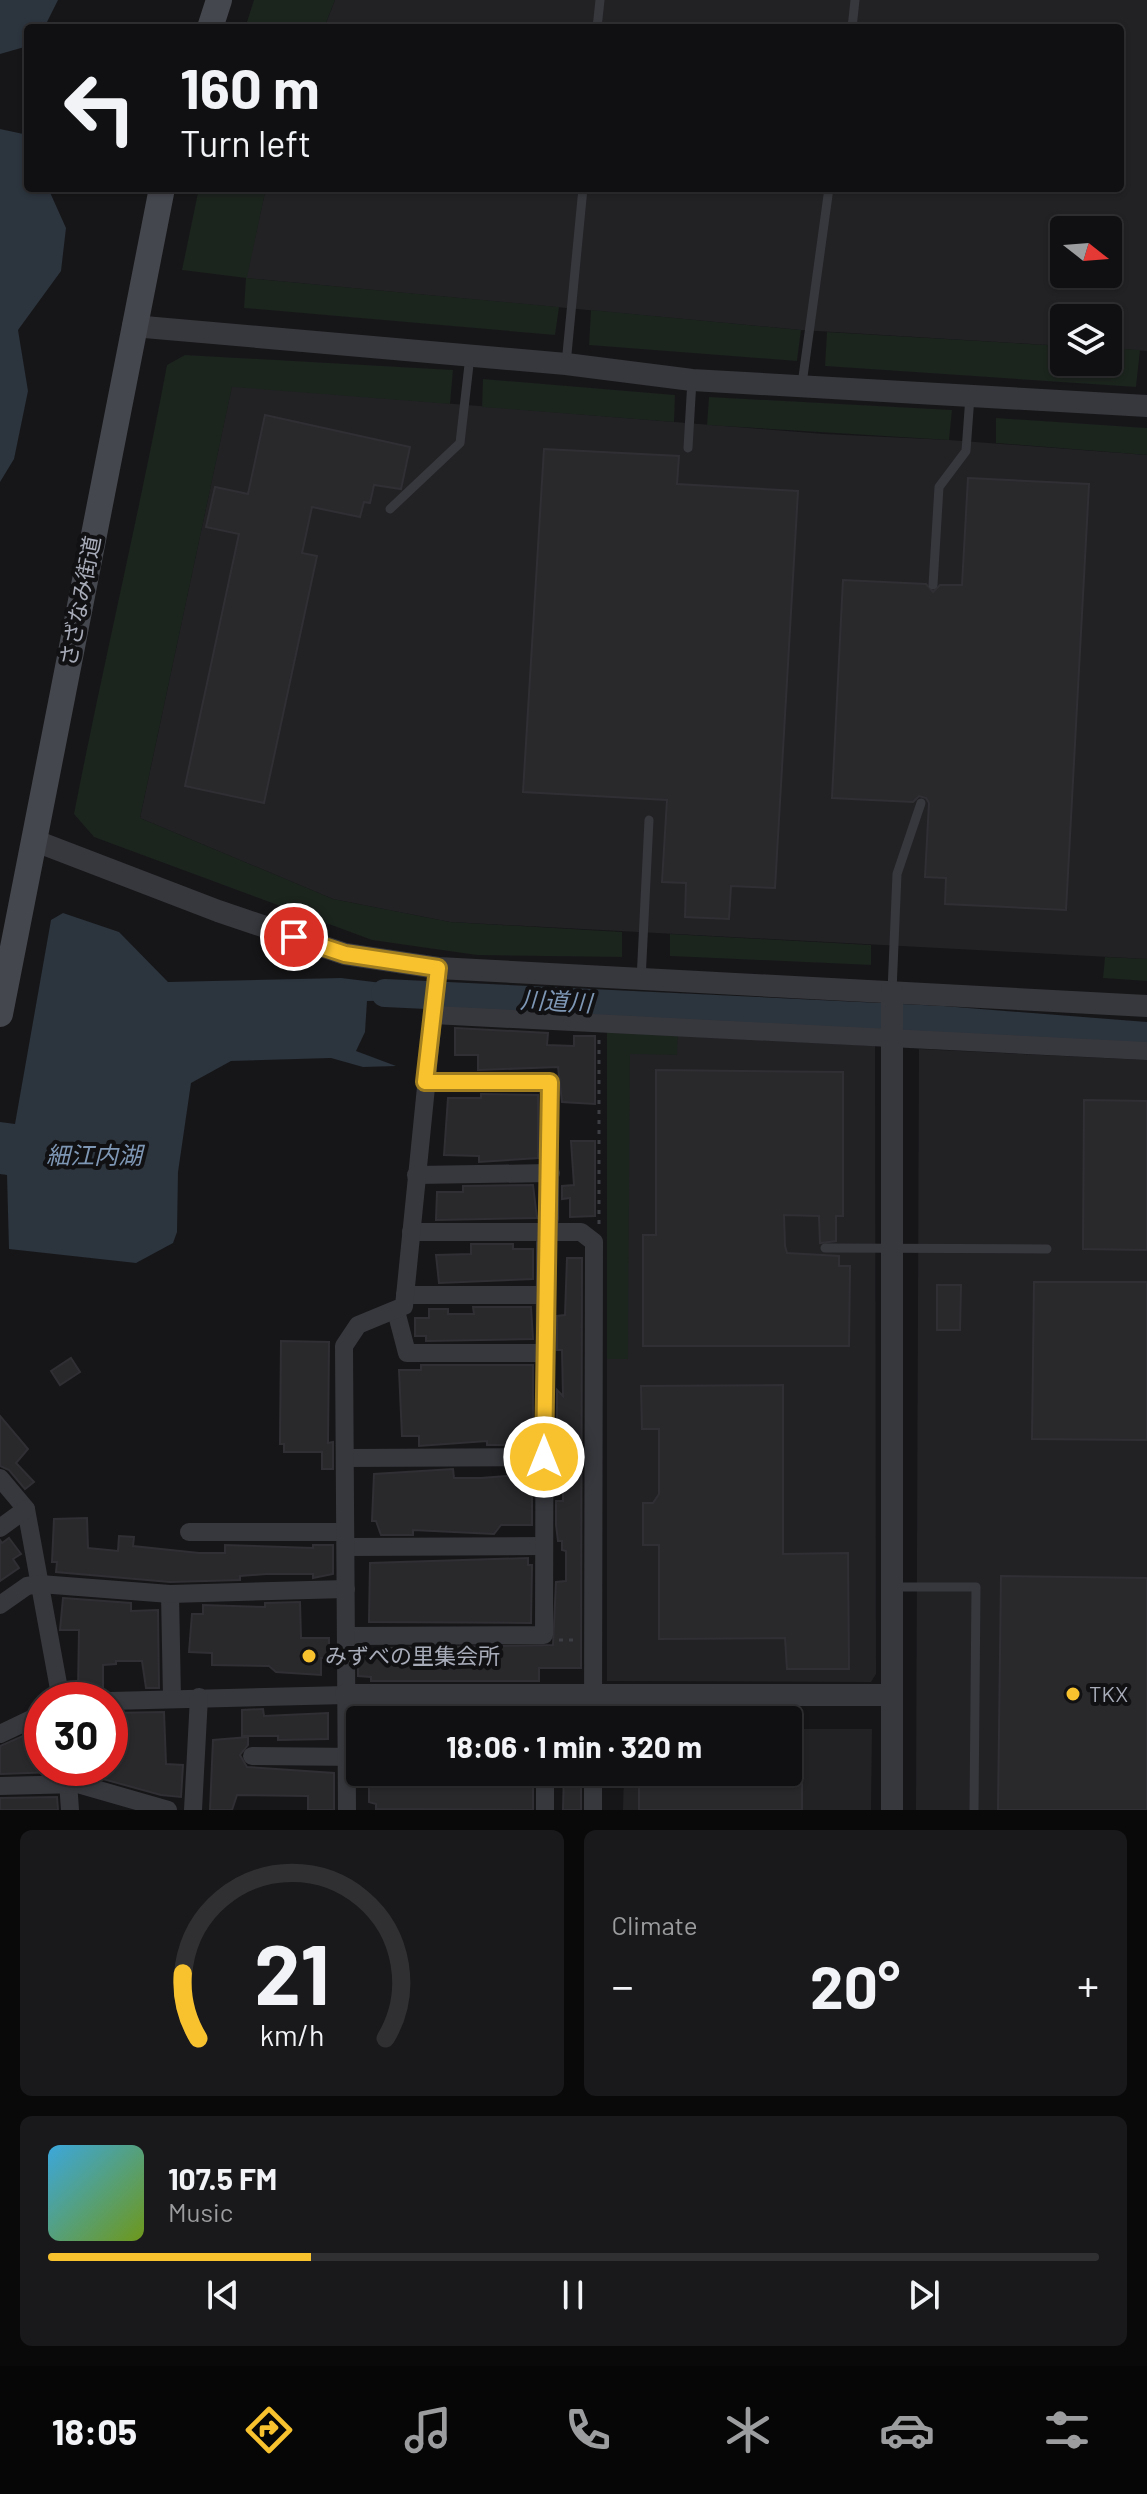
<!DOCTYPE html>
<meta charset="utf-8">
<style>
:root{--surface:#101012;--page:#19191b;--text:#f1f3f6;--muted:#9c9d9f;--line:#303032;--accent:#f8c22f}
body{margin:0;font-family:Barlow,"Noto Sans JP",sans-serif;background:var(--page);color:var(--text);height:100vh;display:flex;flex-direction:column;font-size:30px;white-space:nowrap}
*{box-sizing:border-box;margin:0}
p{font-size:26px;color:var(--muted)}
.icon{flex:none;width:44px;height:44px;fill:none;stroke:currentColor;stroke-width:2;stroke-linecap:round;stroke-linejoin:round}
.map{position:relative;height:1810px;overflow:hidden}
.details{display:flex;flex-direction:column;gap:20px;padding:20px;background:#09090a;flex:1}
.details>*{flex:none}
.hud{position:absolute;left:24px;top:24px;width:1100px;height:168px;border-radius:8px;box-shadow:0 2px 6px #0004,0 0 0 2px var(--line);background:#101012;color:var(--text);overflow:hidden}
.needle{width:52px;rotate:107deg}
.buttons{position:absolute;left:1050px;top:216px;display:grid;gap:16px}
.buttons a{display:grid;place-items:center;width:72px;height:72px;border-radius:8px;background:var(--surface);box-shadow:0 2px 6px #0004,0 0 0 2px var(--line);font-size:40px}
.speed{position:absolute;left:24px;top:1682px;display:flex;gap:16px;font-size:40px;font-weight:700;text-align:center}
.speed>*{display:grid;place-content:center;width:104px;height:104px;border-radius:50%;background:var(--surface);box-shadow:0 2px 6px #0004,0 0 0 2px var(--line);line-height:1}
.speed .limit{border:12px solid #d22;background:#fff;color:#111}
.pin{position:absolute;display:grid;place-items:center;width:68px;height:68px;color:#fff;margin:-34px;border:4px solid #fff;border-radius:50%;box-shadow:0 2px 8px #0007}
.me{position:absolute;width:88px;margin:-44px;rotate:0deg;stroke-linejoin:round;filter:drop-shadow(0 0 6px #0008)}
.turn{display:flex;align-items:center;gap:28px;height:168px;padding:0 24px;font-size:36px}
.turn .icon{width:104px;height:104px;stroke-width:2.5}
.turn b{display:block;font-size:56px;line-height:68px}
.big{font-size:60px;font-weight:700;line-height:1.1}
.details .tile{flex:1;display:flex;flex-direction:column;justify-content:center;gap:12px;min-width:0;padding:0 28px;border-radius:12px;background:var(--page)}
.details .dial{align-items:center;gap:0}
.dial svg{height:208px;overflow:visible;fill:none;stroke:var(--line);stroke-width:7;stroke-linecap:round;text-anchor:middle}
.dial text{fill:var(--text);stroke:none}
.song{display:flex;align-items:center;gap:24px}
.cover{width:96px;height:96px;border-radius:12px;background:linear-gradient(135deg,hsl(200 70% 55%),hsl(80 70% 35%))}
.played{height:8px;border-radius:4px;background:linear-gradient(90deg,var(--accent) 25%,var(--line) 25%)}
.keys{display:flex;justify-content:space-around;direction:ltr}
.heat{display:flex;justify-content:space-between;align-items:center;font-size:44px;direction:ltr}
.details .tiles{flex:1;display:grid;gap:20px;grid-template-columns:1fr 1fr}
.tile:last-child{grid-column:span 2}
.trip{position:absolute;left:346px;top:1706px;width:456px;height:80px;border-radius:8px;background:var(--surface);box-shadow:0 2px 6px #0004,0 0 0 2px var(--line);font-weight:700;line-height:80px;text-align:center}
.tab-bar{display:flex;height:128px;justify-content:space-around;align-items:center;background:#060607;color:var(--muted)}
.tab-bar .icon{width:56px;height:56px}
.tab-bar .current{color:var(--accent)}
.tab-bar b{font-size:36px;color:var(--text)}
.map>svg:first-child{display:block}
.built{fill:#222225;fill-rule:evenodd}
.green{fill:#1c241e}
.water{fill:#2c343d}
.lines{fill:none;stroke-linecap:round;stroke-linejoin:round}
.river{stroke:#2c343d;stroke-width:28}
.building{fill:#29292c;stroke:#303034;stroke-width:2}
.path{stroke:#3d3f45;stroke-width:3;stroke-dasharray:4 6;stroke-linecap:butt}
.service{stroke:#37383d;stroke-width:9}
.minor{stroke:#37383d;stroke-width:18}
.tertiary{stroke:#37383d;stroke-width:22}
.secondary{stroke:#45474e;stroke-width:26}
.route-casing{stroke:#a17e1f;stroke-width:20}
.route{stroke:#f8c22f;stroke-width:14}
.poi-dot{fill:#f8c22f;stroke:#111113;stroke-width:3}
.labels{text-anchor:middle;stroke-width:8;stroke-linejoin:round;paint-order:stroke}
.street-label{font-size:22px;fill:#a8acb9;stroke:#111113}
.poi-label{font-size:22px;fill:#a8acb9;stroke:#111113;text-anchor:start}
.water-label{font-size:24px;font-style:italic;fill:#7e97b5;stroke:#111113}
</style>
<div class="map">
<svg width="1147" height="1810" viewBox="0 0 1147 1810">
<rect width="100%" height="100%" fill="#161618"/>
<g class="built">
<path d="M 335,0 L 1147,0 L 1147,351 L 1108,348 L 1108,318 L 1064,318 L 1064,346 L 801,330 L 246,278 L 266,188 L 1120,188 L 1120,28 L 324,28 ZM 1064,230 L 1108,230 L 1108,274 L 1064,274 Z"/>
<path d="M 232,386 L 824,434 L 949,440 L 1147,455 L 1147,959 L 450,922 L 333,899 L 140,818 Z"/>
<path d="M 607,1032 L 875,1046 L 876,1674 L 871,1682 L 607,1681 Z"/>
<path d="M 919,1049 L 1147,1060 L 1147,1810 L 916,1810 Z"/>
<path d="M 788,1729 L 872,1729 L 871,1810 L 623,1810 L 624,1772 L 788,1772 Z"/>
</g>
<g class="green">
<path d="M 254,0 L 335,0 L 324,28 L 245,28 Z"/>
<path d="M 199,188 L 266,188 L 247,278 L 559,307 L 555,335 L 244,308 L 246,278 L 182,270 Z"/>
<path d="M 591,310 L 801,330 L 797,361 L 589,345 Z"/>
<path d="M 827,332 L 1064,346 L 1064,362 L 1108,362 L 1108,348 L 1140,350 L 1136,387 L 825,366 Z"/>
<path d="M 185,355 L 453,370 L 450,404 L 232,387 L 140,818 L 333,899 L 450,922 L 622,932 L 622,957 L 477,955 L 372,940 L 94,837 L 74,814 C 103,664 139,515 167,365 Z"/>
<path d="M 483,379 L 675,395 L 674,422 L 482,407 Z"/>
<path d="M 709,397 L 952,410 L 949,440 L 707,425 Z"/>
<path d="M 996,418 L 1147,428 L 1147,455 L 996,443 Z"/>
<path d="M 670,934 L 871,945 L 871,965 L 670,956 Z"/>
<path d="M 1105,957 L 1147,959 L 1147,981 L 1103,978 Z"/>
<path d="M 607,1032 L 678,1036 L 677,1055 L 630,1054 L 628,1359 L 607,1359 Z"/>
</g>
<g class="water">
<path d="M 0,0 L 58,0 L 44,28 L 28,28 L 28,46 L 0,54 Z"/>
<path d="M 0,129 L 28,135 L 28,188 L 48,188 L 66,228 L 61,271 L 18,330 L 28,391 L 14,459 L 0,482 Z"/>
<path d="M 63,913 L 119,932 L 168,982 L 341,978 L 423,988 L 423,1000 L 367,1001 L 365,1032 L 356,1051 L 396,1066 L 363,1067 L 331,1058 L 231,1061 L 191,1083 L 178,1172 L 177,1232 L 173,1243 L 136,1263 L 9,1249 L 7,1175 L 0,1174 L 0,1122 L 15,1124 L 51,920 Z"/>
</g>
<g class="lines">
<path class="river" d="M 385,993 L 942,1020 L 1147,1036"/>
</g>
<g class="building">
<path d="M 265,415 L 410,447 L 401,489 L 374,485 L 370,503 L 364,502 L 360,517 L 312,507 L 302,553 L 317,556 L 264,803 L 185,786 L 239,534 L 206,527 L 215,487 L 248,494 Z"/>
<path d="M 544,449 L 679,456 L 677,484 L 798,491 L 775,888 L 731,886 L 729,919 L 685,917 L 686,883 L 662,882 L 667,800 L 523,792 Z"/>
<path d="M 968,478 L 1089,484 L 1066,910 L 945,904 L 946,878 L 925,877 L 929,803 L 926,798 L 919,796 L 913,802 L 832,798 L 843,580 L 926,584 L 933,592 L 940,585 L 962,585 Z"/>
<path d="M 455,1028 L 548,1033 L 547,1045 L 574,1046 L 574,1036 L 595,1036 L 595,1104 L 562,1102 L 558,1067 L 478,1070 L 478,1055 L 455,1055 Z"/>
<path d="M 656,1070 L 843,1072 L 843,1216 L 836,1216 L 836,1241 L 820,1243 L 819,1216 L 784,1215 L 785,1246 L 787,1253 L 839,1256 L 839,1266 L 850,1266 L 849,1346 L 643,1346 L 643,1235 L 656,1235 Z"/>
<path d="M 481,1094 L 538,1095 L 538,1158 L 479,1162 L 479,1156 L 444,1155 L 448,1098 L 481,1098 Z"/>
<path d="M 1084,1100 L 1147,1101 L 1147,1250 L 1083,1249 Z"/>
<path d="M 571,1141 L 595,1141 L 595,1216 L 570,1217 L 570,1198 L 562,1199 L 562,1186 L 574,1185 Z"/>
<path d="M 533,1185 L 537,1218 L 436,1220 L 437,1192 L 463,1192 L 463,1186 Z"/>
<path d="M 471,1244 L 513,1244 L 513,1249 L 533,1249 L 533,1279 L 439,1283 L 436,1255 L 471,1254 Z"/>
<path d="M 567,1258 L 582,1258 L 581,1668 L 539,1668 L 539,1681 L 371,1681 L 371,1677 L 358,1676 L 358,1653 L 385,1653 L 385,1648 L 553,1645 L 556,1582 L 566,1581 L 566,1551 L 562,1550 L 562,1541 L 558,1541 L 556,1525 L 556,1501 L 563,1501 L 563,1475 L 566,1475 L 565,1427 L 557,1428 L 557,1390 L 563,1396 L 562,1350 L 557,1350 L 557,1316 L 565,1315 Z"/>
<path d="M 1034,1282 L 1147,1282 L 1147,1440 L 1032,1439 Z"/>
<path d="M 937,1285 L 961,1285 L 960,1330 L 937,1330 Z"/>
<path d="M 473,1307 L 531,1307 L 533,1339 L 426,1341 L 426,1336 L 415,1336 L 415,1318 L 429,1318 L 429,1309 L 448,1309 L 448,1314 L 474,1314 Z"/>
<path d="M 281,1341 L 329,1342 L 328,1443 L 333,1442 L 333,1469 L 322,1469 L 322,1452 L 284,1452 L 284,1444 L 280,1444 Z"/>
<path d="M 71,1358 L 80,1372 L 60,1385 L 51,1371 Z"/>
<path d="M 421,1365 L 533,1365 L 533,1434 L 514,1434 L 514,1445 L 487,1445 L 487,1441 L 419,1446 L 419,1436 L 402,1436 L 399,1370 L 421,1370 Z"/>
<path d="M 783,1385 L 783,1554 L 848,1553 L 849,1669 L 787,1669 L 785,1638 L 659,1639 L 659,1545 L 643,1545 L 643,1503 L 653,1503 L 659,1494 L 659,1429 L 642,1429 L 641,1386 Z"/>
<path d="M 0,1416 L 28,1449 L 16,1463 L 34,1482 L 25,1489 L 9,1470 L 0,1466 Z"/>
<path d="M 453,1469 L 454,1478 L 481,1478 L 520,1475 L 520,1469 L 528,1469 L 532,1474 L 532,1525 L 501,1525 L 494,1534 L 413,1530 L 413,1535 L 381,1535 L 376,1521 L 372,1521 L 374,1474 Z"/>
<path d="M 87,1518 L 88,1548 L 118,1551 L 119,1536 L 134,1537 L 133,1546 L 199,1553 L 225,1553 L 225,1545 L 313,1548 L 313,1545 L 333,1545 L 333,1574 L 313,1578 L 313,1574 L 266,1574 L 240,1576 L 240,1580 L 170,1582 L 56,1572 L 57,1562 L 52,1562 L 54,1519 Z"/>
<path d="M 9,1538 L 21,1554 L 13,1559 L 19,1568 L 0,1581 L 0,1540 L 2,1543 Z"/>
<path d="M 528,1558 L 528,1565 L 532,1565 L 531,1623 L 369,1622 L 370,1563 Z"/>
<path d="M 1001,1576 L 1147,1578 L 1147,1810 L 998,1810 Z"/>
<path d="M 63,1598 L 131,1603 L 131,1611 L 158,1610 L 159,1688 L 146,1688 L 142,1661 L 116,1661 L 116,1664 L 103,1665 L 103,1692 L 78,1692 L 79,1630 L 60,1630 Z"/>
<path d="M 300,1602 L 301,1638 L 329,1638 L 329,1658 L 321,1658 L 321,1675 L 276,1672 L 269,1666 L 212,1665 L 212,1653 L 189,1652 L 192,1614 L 203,1614 L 203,1605 L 265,1607 L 265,1603 Z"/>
<path d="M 263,1709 L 264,1716 L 328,1713 L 328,1739 L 278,1740 L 278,1736 L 242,1736 L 242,1710 Z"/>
<path d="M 164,1712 L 166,1764 L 183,1765 L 181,1797 L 161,1795 L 92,1776 L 95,1768 L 110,1768 L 110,1713 Z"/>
<path d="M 32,1732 L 42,1732 L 42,1768 L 55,1768 L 55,1772 L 0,1774 L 0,1746 Z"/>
<path d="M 788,1734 L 802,1734 L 802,1810 L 639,1810 L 639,1772 L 788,1772 Z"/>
<path d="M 248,1737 L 248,1745 L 240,1755 L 247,1767 L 334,1773 L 334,1810 L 308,1810 L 308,1796 L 237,1795 L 232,1810 L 210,1810 L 213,1740 Z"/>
<path d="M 390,1772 L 533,1772 L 533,1810 L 376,1809 L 376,1804 L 369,1802 L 369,1780 L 390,1778 Z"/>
<path d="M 564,1772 L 581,1772 L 581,1810 L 563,1810 Z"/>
<path d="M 57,1797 L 58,1810 L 0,1810 L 0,1798 Z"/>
</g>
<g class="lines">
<g class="path">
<path d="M 599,1224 L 599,1040"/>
<path d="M 560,1461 L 576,1461"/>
<path d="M 559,1640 L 575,1640"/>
</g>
<g class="service">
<path d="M 597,28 L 600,0"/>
<path d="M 852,28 L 855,0"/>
<path d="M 566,364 L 583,188"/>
<path d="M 802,384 L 829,188"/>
<path d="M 688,448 L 692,380"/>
<path d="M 390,509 L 460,443 L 470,356"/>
<path d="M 933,585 L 939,487 L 966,451 L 970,396"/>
<path d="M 641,980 L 649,820"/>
<path d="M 892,991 L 897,874 L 921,803"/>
<path d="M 825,1248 L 1047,1249"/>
<path d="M 892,1587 L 976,1587 L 974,1810"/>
</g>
<g class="minor">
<path d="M 433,1015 L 1147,1051"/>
<path d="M 416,1175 L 551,1173"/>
<path d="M 411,1232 L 581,1232 L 594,1242 L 593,1720"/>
<path d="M 405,1295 L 544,1295"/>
<path d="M 396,1311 L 407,1353 L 544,1353"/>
<path d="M 345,1458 L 544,1457"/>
<path d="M 0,1478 L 26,1509 L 61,1700"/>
<path d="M 0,1528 L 26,1509"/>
<path d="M 189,1532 L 345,1532"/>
<path d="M 346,1547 L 544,1546"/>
<path d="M 170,1594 L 172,1698"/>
<path d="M 0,1605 L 27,1586 L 40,1584 L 170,1594 L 346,1589"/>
<path d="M 346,1636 L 544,1635 L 545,1243 L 550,1219 L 550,1082 L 425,1082"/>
<path d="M 110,1701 L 346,1695"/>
<path d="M 0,1734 L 42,1714"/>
<path d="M 252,1756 L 360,1757"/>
<path d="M 67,1768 L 70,1810"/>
<path d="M 545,1772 L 545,1810"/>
<path d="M 0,1786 L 78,1784 L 168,1810"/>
<path d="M 193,1810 L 199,1697"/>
<path d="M 347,1810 L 344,1346 L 358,1325 L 404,1306 L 438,968"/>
<path d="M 593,1810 L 593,1772"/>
</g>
<g class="tertiary">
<path d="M 133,326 L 566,364 L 692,380 L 1147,406"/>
<path d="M 33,840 L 218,911 L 345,954 L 438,968 L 1147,1006"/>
<path d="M 346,1695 L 892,1695"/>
<path d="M 892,1810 L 892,993"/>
</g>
<g class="secondary">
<path d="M 210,28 L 219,0"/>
<path d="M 0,1014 L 162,188"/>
</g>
</g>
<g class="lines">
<g class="route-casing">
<path id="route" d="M 294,937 L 345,954 L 438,968 L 425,1082 L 550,1082 L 544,1457"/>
</g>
<use href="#route" class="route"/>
</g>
<g class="poi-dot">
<circle cx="309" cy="1656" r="8"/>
<circle cx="1073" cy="1694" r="8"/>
</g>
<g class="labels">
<g class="street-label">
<text transform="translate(80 601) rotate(-79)" y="8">さざなみ街道</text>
</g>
<g class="poi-label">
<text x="325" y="1664">みずべの里集会所</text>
<text x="1089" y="1702">TKX</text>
</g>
<g class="water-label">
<text transform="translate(556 1002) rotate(3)" y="8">川道川</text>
<text x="94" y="1164">細江内湖</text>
</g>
</g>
</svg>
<div class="buttons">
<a><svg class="needle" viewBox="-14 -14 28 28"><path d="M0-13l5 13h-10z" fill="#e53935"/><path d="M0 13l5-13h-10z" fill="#9c9d9f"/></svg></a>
<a><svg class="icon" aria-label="layers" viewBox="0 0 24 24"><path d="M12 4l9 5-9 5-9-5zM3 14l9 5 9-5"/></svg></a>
</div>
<div class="speed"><div class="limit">30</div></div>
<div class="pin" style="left:294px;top:937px;background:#d93025"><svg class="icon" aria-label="arrive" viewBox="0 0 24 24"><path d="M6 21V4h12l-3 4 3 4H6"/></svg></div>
<svg class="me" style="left:544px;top:1457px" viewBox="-20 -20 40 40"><circle r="17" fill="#f8c22f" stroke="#fff" stroke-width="3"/><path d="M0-11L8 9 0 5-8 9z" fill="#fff"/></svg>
<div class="trip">18:06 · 1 min · 320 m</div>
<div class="hud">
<div class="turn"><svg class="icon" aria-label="left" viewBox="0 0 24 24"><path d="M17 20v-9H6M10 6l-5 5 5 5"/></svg><div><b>160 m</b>Turn left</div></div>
</div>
</div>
<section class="details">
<div class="tiles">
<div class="tile dial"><svg viewBox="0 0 100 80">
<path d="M14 69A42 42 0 1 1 86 69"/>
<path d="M14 69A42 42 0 0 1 8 44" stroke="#f8c22f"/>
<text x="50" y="56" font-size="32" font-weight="700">21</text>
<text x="50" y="72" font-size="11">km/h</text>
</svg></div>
<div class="tile"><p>Climate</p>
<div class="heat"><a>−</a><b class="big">20°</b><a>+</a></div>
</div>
<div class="tile">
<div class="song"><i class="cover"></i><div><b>107.5 FM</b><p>Music</p></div></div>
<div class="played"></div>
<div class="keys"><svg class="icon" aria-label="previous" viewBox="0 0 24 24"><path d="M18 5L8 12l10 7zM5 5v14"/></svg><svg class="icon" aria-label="pause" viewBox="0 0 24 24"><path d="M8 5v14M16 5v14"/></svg><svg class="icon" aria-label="next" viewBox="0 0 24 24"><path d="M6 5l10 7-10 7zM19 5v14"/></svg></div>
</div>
</div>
</section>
<nav class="tab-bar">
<b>18:05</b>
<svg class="icon current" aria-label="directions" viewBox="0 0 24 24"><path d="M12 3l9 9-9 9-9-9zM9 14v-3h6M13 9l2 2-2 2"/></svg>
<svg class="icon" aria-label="music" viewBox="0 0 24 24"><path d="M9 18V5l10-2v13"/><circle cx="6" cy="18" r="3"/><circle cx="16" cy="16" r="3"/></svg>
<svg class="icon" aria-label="phone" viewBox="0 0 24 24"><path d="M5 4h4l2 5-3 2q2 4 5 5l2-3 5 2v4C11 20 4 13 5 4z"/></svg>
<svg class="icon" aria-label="climate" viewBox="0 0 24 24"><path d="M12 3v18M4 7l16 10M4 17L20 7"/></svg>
<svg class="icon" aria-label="car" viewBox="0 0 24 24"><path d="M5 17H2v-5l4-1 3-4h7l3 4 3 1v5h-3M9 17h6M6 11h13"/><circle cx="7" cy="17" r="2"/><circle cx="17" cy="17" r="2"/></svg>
<svg class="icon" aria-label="filters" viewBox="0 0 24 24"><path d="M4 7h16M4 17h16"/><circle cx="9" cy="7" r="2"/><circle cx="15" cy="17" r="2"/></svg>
</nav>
